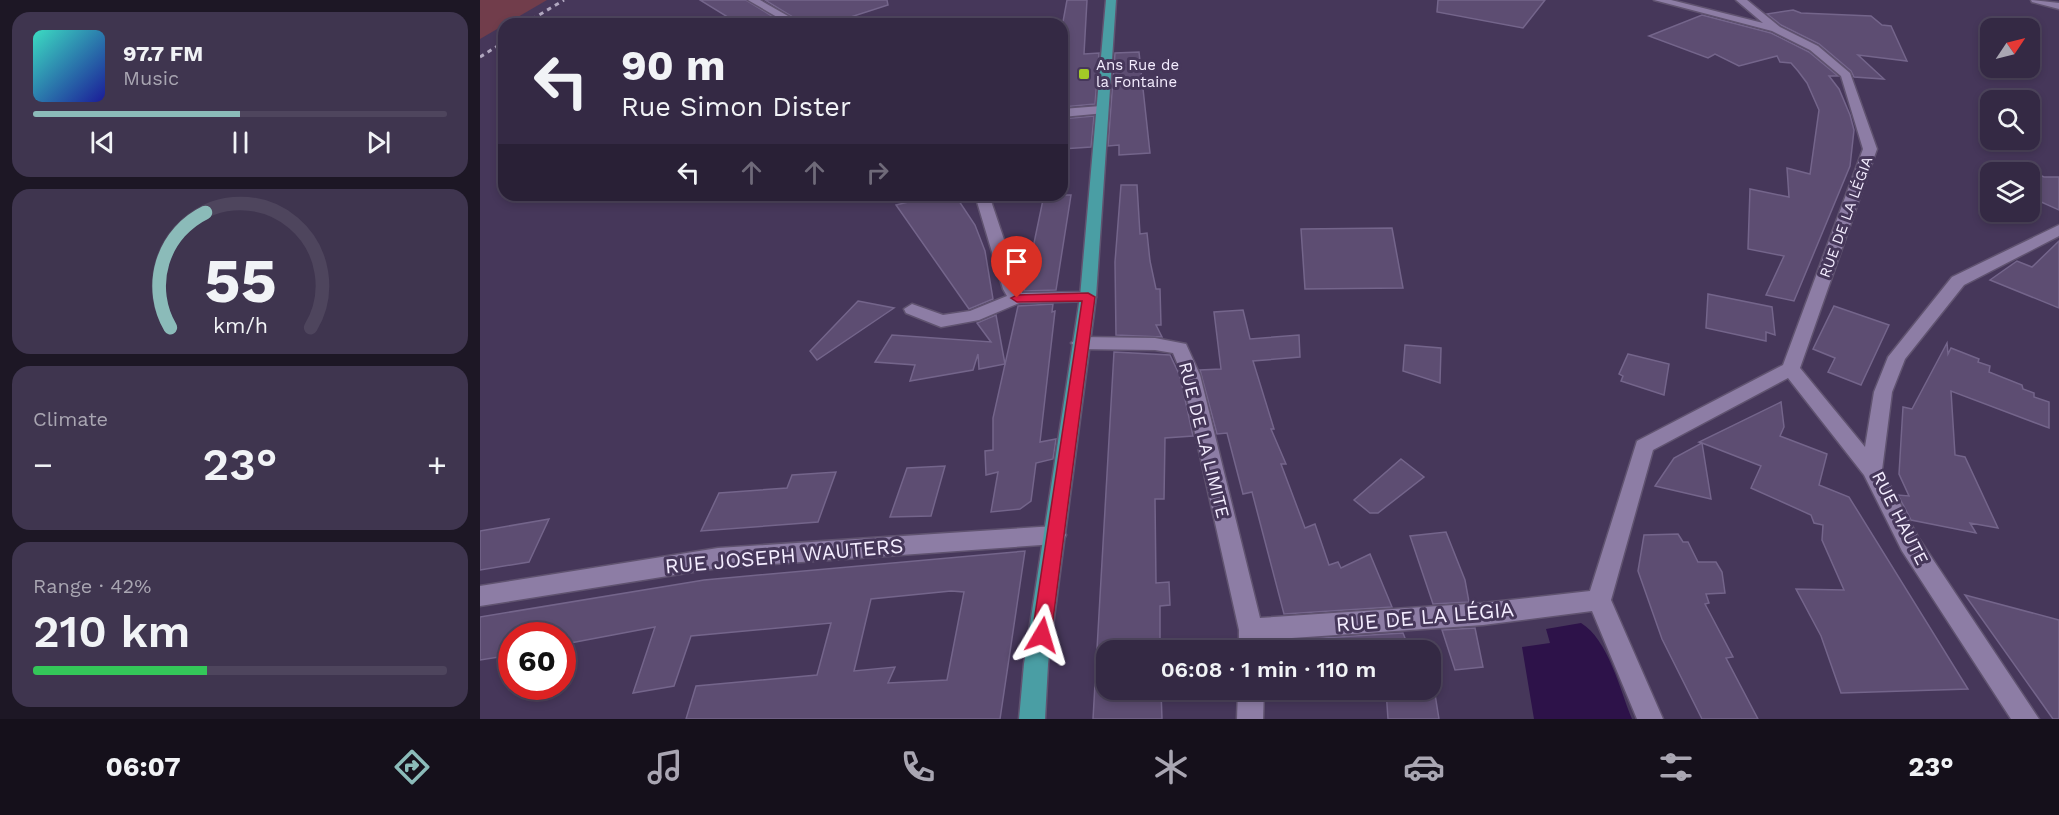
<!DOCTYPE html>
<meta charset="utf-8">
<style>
:root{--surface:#342944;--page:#3f354f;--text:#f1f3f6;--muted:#a9a6b2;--line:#4e455d;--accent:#8bbbb9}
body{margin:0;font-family:"Work Sans",sans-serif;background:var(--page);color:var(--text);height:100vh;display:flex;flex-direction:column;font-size:22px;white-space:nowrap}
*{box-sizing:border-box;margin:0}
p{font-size:20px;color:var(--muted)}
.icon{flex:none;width:33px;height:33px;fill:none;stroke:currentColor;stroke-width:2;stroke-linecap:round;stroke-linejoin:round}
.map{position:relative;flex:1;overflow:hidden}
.drawer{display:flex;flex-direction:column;gap:12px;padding:12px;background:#1d1725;width:480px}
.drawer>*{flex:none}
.banner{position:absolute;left:18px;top:18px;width:570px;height:183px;border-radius:18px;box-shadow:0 3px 9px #0003,0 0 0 2px var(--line);background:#342944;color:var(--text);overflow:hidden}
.needle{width:39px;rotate:55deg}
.fabs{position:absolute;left:1500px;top:18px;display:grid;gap:12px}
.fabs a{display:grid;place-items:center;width:60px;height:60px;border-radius:12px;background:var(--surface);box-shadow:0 3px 9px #0003,0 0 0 2px var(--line);font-size:30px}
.speed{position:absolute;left:18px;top:622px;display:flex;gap:12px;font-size:30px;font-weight:700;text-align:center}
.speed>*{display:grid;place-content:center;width:78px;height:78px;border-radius:50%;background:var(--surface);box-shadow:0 3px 9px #0003,0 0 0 2px var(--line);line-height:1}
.speed .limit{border:9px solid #d22;background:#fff;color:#111}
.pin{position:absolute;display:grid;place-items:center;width:51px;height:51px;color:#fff;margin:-62px -26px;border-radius:50% 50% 50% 0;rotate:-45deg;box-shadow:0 0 6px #0007}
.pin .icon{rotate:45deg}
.me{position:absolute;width:66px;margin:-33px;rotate:7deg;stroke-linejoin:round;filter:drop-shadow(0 0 4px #0008)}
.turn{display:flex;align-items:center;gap:21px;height:126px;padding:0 24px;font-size:27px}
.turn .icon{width:78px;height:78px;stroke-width:2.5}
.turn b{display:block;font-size:42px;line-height:51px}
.lanes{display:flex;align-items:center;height:57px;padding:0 24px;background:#0003;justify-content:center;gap:30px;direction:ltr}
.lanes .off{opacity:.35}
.big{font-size:45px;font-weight:600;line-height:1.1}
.drawer .widget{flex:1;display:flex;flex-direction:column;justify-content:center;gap:9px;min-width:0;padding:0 21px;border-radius:18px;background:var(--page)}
.drawer .dial{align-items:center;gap:0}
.dial svg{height:156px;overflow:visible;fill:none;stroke:var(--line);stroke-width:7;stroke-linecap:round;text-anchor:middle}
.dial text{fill:var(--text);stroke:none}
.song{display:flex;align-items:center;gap:18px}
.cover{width:72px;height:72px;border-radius:9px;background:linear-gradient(135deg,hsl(170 70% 55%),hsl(240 70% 35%))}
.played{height:6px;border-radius:3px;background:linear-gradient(90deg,var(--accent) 50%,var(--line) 50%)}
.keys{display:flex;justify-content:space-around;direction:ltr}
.heat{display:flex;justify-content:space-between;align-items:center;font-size:33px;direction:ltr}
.charge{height:9px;border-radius:4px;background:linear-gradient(90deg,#34c759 42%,var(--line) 0)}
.trip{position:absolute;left:616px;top:640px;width:345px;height:60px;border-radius:18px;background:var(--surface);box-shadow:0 3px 9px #0003,0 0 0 2px var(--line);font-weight:600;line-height:60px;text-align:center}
.tabs{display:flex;height:96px;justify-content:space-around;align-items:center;background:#15101b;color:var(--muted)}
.tabs .icon{width:42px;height:42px}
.tabs .active{color:var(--accent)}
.tabs b{font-size:27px;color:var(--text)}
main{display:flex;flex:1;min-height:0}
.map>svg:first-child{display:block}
.green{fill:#713d4b}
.water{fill:#2d1249}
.building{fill:#5d4d72;stroke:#74658b;stroke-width:1.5;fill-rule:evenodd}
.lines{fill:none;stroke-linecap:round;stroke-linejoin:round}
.street-casing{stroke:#605370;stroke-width:3}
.primary-casing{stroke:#605370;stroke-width:3}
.street{fill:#8d7da5;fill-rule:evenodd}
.primary{fill:#4a9ea4;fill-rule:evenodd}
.rail{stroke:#b1a7c0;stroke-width:3;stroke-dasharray:4.5 4.5;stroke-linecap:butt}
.route{fill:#e11d48;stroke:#92132f;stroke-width:1.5}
.poi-dot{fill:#a3c927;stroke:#46375a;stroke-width:2}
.labels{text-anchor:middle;stroke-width:6;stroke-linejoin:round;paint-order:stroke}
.far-poi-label{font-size:15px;fill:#f4edff;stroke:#46375a;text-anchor:start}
.far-street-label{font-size:15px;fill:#f4edff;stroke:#46375a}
.street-label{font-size:18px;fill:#f4edff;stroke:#46375a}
.near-street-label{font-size:21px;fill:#f4edff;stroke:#46375a}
</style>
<main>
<section class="drawer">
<div class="widget">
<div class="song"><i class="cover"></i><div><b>97.7 FM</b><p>Music</p></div></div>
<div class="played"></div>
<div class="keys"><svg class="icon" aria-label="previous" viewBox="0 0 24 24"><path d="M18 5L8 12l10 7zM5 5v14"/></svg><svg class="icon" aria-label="pause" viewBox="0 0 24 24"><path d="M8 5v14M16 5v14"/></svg><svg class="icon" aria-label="next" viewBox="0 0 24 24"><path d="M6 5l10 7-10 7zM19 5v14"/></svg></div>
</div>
<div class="widget dial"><svg viewBox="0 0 100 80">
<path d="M14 69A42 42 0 1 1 86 69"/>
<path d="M14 69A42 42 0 0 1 32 10" stroke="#8bbbb9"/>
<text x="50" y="56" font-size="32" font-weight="700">55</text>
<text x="50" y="72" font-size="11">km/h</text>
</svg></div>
<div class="widget"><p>Climate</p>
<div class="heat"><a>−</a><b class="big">23°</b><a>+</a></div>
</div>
<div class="widget"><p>Range · 42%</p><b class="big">210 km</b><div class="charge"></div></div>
</section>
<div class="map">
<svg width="1579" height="719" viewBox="0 0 1579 719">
<rect width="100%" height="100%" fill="#46375a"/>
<path class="green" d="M 0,0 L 67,0 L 0,39 Z"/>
<path class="water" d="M 1101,623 C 1128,639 1140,690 1152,719 L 1054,719 L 1042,647 L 1070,643 L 1066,629 Z"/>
<g class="building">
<path d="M 220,0 L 266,0 L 305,24 L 259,24 Z"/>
<path d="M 285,0 L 407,0 L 408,5 L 349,24 L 324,24 Z"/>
<path d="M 587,0 L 607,0 L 604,54 L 619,53 L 615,104 L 582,107 L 582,27 Z"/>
<path d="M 958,0 L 1065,0 L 1043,28 L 957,12 Z"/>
<path d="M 1313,10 L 1321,13 L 1391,16 L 1402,25 L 1411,26 L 1427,61 L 1378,55 L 1404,79 L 1374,77 L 1371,71 L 1339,44 L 1301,25 L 1287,14 Z"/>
<path d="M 1222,15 L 1291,33 L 1329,52 L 1358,76 L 1349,76 L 1359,89 L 1370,115 L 1374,130 L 1370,166 L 1314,301 L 1286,295 L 1304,256 L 1268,249 L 1270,189 L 1309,197 L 1307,168 L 1330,174 L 1339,110 L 1327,83 L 1318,71 L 1311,63 L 1300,62 L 1297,56 L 1259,66 L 1235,54 L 1228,58 L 1169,36 Z"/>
<path d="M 659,52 L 670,153 L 639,155 L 639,145 L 628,146 L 635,53 Z"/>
<path d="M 614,116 L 611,147 L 582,149 L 582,119 Z"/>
<path d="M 1537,165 L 1564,177 L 1579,177 L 1579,210 L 1550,197 L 1550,172 L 1521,172 Z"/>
<path d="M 641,185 L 657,185 L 660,234 L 667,233 L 670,261 L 676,289 L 680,289 L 681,325 L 676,325 L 682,337 L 636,335 L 635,262 Z"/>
<path d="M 457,195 L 475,195 L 495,225 L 505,251 L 513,299 L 489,309 L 416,205 Z"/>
<path d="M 564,195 L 591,195 L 576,290 L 544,291 Z"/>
<path d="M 912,228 L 923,288 L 825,289 L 821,229 Z"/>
<path d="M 1579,241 L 1579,308 L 1510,280 L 1537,261 L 1552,267 Z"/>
<path d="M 1228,294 L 1292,307 L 1295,335 L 1286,332 L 1286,341 L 1226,328 Z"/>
<path d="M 378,301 L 414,308 L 337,360 L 330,351 Z"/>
<path d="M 573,304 L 572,312 L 575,311 L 560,442 L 576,439 L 573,459 L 556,463 L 551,501 L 540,509 L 511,512 L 518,472 L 506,475 L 505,451 L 513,450 L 513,418 L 538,306 Z"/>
<path d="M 1354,306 L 1409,325 L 1381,385 L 1348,372 L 1355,358 L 1333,349 Z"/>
<path d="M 763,310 L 770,339 L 819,335 L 820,357 L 773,361 L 794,429 L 791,429 L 806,464 L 801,464 L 825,528 L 835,524 L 849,565 L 858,562 L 861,568 L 890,554 L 912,607 L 804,614 L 772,492 L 763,494 L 747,433 L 737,434 L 720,370 L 741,369 L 734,312 Z"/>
<path d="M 516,315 L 525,364 L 499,369 L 498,354 L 493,370 L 430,381 L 435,365 L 395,362 L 412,335 L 511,342 L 497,323 Z"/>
<path d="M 1467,343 L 1468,354 L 1471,348 L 1499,359 L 1498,362 L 1510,366 L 1509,372 L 1542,385 L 1543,389 L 1554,393 L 1554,397 L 1569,402 L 1569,428 L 1471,391 L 1475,455 L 1485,457 L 1518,528 L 1490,523 L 1496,533 L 1431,520 L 1418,495 L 1429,496 L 1419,474 L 1423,407 L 1432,409 Z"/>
<path d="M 925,345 L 961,348 L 960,383 L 923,371 Z"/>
<path d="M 634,352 L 690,355 L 700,376 L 713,436 L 685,438 L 684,499 L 675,499 L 676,583 L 689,582 L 690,605 L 680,606 L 680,651 L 627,651 L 627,690 L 681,690 L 682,719 L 613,719 Z"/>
<path d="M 1148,354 L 1189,364 L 1184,395 L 1141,381 L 1143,376 L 1139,374 Z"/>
<path d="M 1301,402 L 1304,427 L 1300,436 L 1347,454 L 1339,485 L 1369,497 L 1488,689 L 1361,693 L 1341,636 L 1316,589 L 1364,590 L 1342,540 L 1343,525 L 1334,523 L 1331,515 L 1271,488 L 1281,466 L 1222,443 L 1231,499 L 1175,486 L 1194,458 L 1222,443 L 1219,442 Z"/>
<path d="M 921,459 L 944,477 L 898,513 L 890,513 L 874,500 Z"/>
<path d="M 465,466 L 451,516 L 410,517 L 427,468 Z"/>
<path d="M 356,472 L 338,522 L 221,531 L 239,493 L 307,488 L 312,475 Z"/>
<path d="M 69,519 L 49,562 L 0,570 L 0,531 Z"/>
<path d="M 966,532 L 985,580 L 989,602 L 953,604 L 930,536 Z"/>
<path d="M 1198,534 L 1203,542 L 1208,542 L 1218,562 L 1236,562 L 1242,572 L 1245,593 L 1226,594 L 1229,603 L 1225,604 L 1253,657 L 1246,658 L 1278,719 L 1222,719 L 1182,639 L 1158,571 L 1164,535 Z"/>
<path d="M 545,551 L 520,719 L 206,719 L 216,686 L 337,675 L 351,623 L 211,636 L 194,686 L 153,693 L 175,627 L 85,644 L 88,636 L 32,636 L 32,655 L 0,660 L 0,617 L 224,580 ZM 471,591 L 484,592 L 467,680 L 408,683 L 415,667 L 374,671 L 391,599 Z"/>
<path d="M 1485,595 L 1579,620 L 1579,719 L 1573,719 Z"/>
<path d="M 995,628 L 1003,667 L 975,670 L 962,630 Z"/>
<path d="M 923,633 L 930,651 L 812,651 L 810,640 Z"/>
<path d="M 954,688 L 959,719 L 908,719 L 906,690 L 947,691 Z"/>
</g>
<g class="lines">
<g class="street-casing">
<g id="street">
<path d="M 268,0 L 280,0 L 322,24 L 309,24 Z"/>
<path d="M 1174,0 L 1191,0 L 1283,23 L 1256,0 L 1267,0 L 1300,27 L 1338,46 L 1370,73 L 1397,149 L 1320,368 L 1385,447 L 1394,392 L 1408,357 L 1472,277 L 1579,225 L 1579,236 L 1484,285 L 1425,359 L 1412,392 L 1402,470 L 1438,537 L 1559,719 L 1531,719 L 1422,551 L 1384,475 L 1308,378 L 1173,450 L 1131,600 L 1183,719 L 1157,719 L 1112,611 L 1003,625 L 783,640 L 783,651 L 759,651 L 759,630 L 702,375 L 693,353 L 675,350 L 600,349 L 591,343 L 600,337 L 675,338 L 706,344 L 720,375 L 780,618 L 1003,603 L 1110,591 L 1157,441 L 1303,365 L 1383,149 L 1361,76 L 1330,50 L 1292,31 Z"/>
<path d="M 1551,0 L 1579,3 L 1579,9 L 1552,2 Z"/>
<path d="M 621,106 L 627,110 L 625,113 L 582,117 L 582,109 Z"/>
<path d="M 495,195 L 509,195 L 542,293 L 608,292 L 616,297 L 614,301 L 539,303 L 499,320 L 461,327 L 426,313 L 424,309 L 432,304 L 463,315 L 490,311 L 527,296 L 523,289 Z"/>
<path d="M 575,526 L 583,529 L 586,535 L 583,541 L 575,544 L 238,568 L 0,606 L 0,586 L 238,548 Z"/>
<path d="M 758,690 L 784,690 L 783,719 L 757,719 Z"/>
</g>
</g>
<g class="primary-casing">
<path id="primary" d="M 626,0 L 636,0 L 616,297 L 568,664 L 565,719 L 539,719 L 544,664 L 600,297 Z"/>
</g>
<use href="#street" class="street"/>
<use href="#primary" class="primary"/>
<g class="rail">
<path d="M 44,24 L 84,0"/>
<path d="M 0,57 L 24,42"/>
</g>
</g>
<path class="route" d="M 608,293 L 615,297 L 571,635 L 568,641 L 562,643 L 555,641 L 552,635 L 602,301 L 537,302 L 531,298 L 537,295 Z"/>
<rect class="poi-dot" x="598" y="68" width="12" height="12" rx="3"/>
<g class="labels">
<g class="far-poi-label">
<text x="616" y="70">Ans Rue de<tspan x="616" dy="17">la Fontaine</tspan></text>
</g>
<g class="far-street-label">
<text transform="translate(1366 217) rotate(-70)" y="5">RUE DE LA LÉGIA</text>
</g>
<g class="street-label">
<text transform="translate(724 440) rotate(76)" y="6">RUE DE LA LIMITE</text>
<text transform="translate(1420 518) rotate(63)" y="6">RUE HAUTE</text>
</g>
<g class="near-street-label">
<text transform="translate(304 556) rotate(-5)" y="7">RUE JOSEPH WAUTERS</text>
<text transform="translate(945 617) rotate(-5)" y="7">RUE DE LA LÉGIA</text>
</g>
</g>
</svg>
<div class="fabs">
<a><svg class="needle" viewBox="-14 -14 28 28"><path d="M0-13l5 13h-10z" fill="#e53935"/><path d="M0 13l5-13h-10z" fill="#a9a6b2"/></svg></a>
<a><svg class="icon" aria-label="search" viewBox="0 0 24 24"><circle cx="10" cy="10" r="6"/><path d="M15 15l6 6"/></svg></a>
<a><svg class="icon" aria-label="layers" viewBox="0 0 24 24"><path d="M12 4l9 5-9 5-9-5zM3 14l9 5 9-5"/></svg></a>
</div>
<div class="speed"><div class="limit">60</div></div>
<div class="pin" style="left:537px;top:298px;background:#d93025"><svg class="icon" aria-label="arrive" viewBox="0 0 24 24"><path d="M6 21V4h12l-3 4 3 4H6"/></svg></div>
<svg class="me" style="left:562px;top:635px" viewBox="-20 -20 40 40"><path d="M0-17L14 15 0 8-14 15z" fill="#e11d48" stroke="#fff" stroke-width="4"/></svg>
<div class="trip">06:08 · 1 min · 110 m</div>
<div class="banner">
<div class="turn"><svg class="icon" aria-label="left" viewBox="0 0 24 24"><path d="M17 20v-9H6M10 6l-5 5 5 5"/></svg><div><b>90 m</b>Rue Simon Dister</div></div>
<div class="lanes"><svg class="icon" aria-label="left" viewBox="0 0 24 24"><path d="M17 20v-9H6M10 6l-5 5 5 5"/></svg><svg class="icon off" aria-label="ahead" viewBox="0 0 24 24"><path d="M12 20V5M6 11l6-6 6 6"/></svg><svg class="icon off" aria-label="ahead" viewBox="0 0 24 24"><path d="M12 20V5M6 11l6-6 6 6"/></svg><svg class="icon off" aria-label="right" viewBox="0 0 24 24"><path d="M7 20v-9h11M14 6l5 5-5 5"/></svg></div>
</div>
</div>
</main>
<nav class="tabs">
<b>06:07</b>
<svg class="icon active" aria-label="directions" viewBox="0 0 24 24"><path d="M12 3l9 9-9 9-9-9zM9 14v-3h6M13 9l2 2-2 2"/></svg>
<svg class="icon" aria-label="music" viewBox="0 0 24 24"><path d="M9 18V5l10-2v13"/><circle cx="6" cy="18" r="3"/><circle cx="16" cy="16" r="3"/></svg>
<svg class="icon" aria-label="phone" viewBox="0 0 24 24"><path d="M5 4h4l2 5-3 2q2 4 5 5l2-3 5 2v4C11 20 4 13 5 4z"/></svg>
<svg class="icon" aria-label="climate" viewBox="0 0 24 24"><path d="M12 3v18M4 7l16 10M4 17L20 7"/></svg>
<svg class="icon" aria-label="car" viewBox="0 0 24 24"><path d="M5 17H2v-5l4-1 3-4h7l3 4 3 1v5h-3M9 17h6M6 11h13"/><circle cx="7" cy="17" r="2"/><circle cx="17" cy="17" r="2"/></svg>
<svg class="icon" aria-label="filters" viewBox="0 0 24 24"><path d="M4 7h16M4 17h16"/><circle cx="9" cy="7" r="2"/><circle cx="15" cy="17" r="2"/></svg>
<b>23°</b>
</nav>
